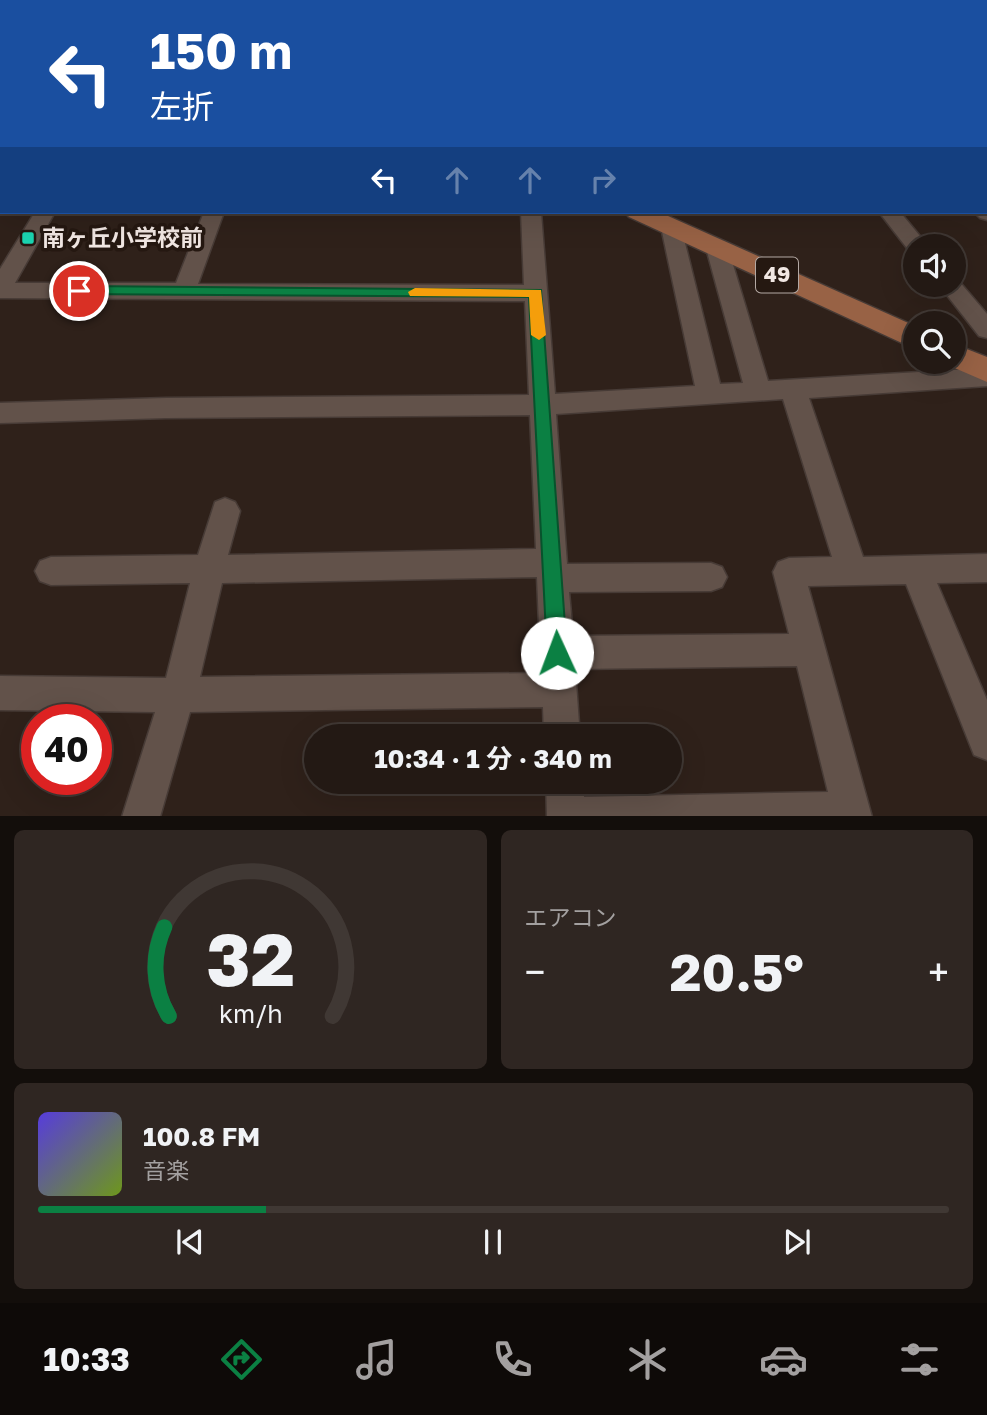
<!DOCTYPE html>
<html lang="ja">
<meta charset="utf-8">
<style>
:root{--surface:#231914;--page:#2f2622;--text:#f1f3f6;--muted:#a3a0a0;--line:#403834;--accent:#0b8043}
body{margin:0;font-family:"Golos Text","Noto Sans JP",sans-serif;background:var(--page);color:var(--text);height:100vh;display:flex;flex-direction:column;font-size:26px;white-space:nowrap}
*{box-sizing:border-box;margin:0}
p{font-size:23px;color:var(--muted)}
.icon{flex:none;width:38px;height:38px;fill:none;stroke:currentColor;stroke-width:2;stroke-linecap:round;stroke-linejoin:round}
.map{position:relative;height:816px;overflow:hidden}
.sheet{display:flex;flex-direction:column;gap:14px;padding:14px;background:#130e0b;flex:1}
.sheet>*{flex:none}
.banner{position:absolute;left:0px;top:0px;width:987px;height:214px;box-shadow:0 7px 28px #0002,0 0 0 2px var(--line);background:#1a4fa0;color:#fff;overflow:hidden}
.fabs{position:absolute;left:903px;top:234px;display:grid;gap:14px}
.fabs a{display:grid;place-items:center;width:63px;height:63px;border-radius:50%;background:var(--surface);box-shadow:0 7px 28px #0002,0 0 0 2px var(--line);font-size:35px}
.speed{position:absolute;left:21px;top:704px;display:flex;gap:14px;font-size:35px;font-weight:700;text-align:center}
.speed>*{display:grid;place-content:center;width:91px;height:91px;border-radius:50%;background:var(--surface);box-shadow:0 7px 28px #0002,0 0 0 2px var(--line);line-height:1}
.speed .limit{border:10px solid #d22;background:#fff;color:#111}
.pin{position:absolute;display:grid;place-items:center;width:60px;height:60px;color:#fff;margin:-30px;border:4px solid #fff;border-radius:50%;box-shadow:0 2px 7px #0007}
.me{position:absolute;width:77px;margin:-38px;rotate:358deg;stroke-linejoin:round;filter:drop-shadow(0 0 5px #0008)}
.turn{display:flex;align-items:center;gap:24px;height:147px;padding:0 35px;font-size:32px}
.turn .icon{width:91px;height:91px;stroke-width:2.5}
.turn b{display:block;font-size:49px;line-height:60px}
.lanes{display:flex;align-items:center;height:66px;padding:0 35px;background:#0003;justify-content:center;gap:35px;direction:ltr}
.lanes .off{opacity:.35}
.big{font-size:52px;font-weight:700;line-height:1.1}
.sheet .card{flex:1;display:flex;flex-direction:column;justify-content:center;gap:10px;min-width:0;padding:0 24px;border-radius:10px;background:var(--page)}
.sheet .dial{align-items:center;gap:0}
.dial svg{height:182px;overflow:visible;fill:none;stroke:var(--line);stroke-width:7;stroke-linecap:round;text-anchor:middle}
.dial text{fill:var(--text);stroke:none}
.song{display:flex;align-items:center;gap:21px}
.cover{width:84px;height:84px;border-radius:10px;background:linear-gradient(135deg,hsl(250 70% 55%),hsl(80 70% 35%))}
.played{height:7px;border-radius:4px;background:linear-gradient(90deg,var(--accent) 25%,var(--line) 25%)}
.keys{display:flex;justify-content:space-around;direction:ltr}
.heat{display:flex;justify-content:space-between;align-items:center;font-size:38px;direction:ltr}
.sheet .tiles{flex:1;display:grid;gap:14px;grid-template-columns:1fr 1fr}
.card:last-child{grid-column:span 2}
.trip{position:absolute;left:304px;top:724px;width:378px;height:70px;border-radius:35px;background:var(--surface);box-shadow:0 7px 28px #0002,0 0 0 2px var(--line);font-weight:700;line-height:70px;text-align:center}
.tab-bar{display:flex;height:112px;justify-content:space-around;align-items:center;background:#0e0a08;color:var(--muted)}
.tab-bar .icon{width:49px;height:49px}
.tab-bar .selected{color:var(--accent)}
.tab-bar b{font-size:32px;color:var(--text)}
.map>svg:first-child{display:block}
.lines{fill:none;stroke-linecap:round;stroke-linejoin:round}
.river{fill:#00150f;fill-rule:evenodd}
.minor-casing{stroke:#473b36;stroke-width:3}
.major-casing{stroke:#473b36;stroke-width:3}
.minor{fill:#62524a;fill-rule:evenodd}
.major{fill:#986245;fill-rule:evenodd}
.route{fill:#0b8043;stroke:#07532c;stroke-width:2}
.slow{fill:#f59e0b}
.poi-dot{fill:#1bd5b1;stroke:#251811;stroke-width:2.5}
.labels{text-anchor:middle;stroke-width:7;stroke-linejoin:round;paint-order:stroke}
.shield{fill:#251811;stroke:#b4a9a4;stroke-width:2}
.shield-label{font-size:21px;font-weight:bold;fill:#f1e7e3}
.poi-label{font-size:23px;font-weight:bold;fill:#f1e7e3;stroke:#251811;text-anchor:start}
</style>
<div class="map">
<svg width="987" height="817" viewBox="0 0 987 817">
<rect width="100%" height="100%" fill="#2f211a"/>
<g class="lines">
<g class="river">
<path d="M 876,0 L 895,0 L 896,2 L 877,2 Z"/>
<rect x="985" y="66" width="2" height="14"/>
</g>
<g class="minor-casing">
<g id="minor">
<path d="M 16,0 L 31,0 L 15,2 Z"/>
<path d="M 369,0 L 383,0 L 368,2 Z"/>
<rect x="433" y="0" width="14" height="2"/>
<rect x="510" y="0" width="14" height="2"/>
<rect x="557" y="0" width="14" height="2"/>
<rect x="608" y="0" width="14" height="2"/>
<path d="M 660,0 L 674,0 L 675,2 L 661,2 Z"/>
<path d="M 696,0 L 710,0 L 711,2 L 697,2 Z"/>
<path d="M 935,0 L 951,0 L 952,2 L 936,2 Z"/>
<path d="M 0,14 L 2,14 L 0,23 Z"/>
<path d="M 985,25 L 987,25 L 987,35 L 985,34 Z"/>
<rect x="0" y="73" width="2" height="10"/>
<rect x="0" y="144" width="2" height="12"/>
<rect x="985" y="174" width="2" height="12"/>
<path d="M 985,206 L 987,207 L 987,220 L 980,218 L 974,212 L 985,212 Z"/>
<path d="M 35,212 L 55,212 L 15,283 L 176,283 L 204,212 L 224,212 L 198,284 L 524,285 L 521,212 L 541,212 L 555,394 L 695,386 L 661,227 L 664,222 L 678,222 L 681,227 L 720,384 L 743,383 L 706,248 L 709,243 L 725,243 L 728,248 L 768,381 L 987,368 L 987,386 L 809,398 L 863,557 L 987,554 L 987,582 L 937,583 L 987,700 L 987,760 L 974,755 L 906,584 L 808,586 L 872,817 L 547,817 L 546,782 L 584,782 L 584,797 L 828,792 L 797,666 L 575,669 L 580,737 L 544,737 L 543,707 L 190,712 L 160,817 L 122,817 L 155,712 L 0,710 L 0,676 L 166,678 L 190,583 L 51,585 L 40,581 L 35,571 L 40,561 L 51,557 L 198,555 L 215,502 L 225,498 L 235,502 L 240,511 L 228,555 L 536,549 L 530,415 L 166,418 L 0,423 L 0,403 L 166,398 L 529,395 L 525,301 L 0,298 L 0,269 ZM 783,399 L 832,557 L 789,558 L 778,562 L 773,572 L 789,634 L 573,636 L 569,592 L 711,591 L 722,587 L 727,577 L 722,567 L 711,563 L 567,564 L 556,414 ZM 537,577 L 541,673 L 200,677 L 222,583 Z"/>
<path d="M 879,212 L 900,212 L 929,247 L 915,247 L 915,253 L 910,252 Z"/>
<path d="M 954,279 L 958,280 L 987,314 L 987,338 L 979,336 L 939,285 L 954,285 Z"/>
</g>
</g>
<g class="major-casing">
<g id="major">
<rect x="181" y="0" width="18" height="2"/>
<path d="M 625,212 L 659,212 L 915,326 L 915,349 L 629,217 Z"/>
<path d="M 954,344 L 987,357 L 987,382 L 943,363 L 954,362 Z"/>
</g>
</g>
<use href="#minor" class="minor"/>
<use href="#major" class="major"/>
</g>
<path class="route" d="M 79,286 L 541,290 L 567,653 L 564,660 L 557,662 L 549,660 L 547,653 L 529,297 L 74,294 L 72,291 Z"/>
<path class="slow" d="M 415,288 L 541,290 L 546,335 L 539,340 L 531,335 L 529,297 L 410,296 L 408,292 Z"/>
<rect class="poi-dot" x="21" y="231" width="14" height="14" rx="3.5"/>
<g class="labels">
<rect class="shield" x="756" y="257.5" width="42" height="35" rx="5"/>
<g class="shield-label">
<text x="777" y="282">49</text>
</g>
<g class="poi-label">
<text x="42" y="246">南ヶ丘小学校前</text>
</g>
</g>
</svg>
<div class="fabs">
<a><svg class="icon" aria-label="sound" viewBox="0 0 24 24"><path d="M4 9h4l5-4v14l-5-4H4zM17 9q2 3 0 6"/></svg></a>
<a><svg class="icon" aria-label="search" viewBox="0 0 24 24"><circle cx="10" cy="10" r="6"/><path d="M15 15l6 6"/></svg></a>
</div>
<div class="speed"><div class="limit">40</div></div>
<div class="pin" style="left:79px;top:291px;background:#d93025"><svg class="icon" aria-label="arrive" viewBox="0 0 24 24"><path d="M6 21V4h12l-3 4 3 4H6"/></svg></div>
<svg class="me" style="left:557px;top:653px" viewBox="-20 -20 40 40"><circle r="19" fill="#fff"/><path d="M0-13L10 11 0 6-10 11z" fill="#0b8043"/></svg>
<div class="trip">10:34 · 1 分 · 340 m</div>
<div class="banner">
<div class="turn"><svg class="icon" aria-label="left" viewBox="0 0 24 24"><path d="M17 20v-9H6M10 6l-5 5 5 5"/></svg><div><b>150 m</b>左折</div></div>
<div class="lanes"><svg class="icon" aria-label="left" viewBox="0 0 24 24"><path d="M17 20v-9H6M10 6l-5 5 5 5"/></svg><svg class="icon off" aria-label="ahead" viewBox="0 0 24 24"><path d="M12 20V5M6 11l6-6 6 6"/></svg><svg class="icon off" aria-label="ahead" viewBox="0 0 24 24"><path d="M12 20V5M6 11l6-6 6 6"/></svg><svg class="icon off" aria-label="right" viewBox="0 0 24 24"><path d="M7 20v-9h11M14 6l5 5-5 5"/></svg></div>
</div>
</div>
<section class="sheet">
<div class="tiles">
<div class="card dial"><svg viewBox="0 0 100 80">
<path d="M14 69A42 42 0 1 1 86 69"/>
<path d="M14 69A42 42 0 0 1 12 30" stroke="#0b8043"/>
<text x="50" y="56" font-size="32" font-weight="700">32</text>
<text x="50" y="72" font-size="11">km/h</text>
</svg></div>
<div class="card"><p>エアコン</p>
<div class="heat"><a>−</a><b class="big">20.5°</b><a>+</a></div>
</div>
<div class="card">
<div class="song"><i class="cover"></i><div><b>100.8 FM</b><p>音楽</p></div></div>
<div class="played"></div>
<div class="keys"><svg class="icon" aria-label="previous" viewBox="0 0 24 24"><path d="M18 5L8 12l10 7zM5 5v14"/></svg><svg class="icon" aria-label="pause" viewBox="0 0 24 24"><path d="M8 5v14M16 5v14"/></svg><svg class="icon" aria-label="next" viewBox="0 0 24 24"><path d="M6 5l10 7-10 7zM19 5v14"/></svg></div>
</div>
</div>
</section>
<nav class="tab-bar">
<b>10:33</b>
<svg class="icon selected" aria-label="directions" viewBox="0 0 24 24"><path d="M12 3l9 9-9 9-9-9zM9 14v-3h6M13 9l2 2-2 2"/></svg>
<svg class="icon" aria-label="music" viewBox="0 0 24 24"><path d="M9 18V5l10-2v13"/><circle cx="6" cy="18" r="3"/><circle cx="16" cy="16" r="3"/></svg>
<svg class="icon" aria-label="phone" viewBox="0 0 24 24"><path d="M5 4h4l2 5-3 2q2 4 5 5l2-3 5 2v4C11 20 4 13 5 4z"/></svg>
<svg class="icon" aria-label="climate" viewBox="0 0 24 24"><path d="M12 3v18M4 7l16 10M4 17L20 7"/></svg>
<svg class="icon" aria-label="car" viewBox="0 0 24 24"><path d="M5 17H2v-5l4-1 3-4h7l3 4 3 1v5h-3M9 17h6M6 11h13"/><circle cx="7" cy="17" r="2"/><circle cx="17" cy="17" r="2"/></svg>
<svg class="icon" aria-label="filters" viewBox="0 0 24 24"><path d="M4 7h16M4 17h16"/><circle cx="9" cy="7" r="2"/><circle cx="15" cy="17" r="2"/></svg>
</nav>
